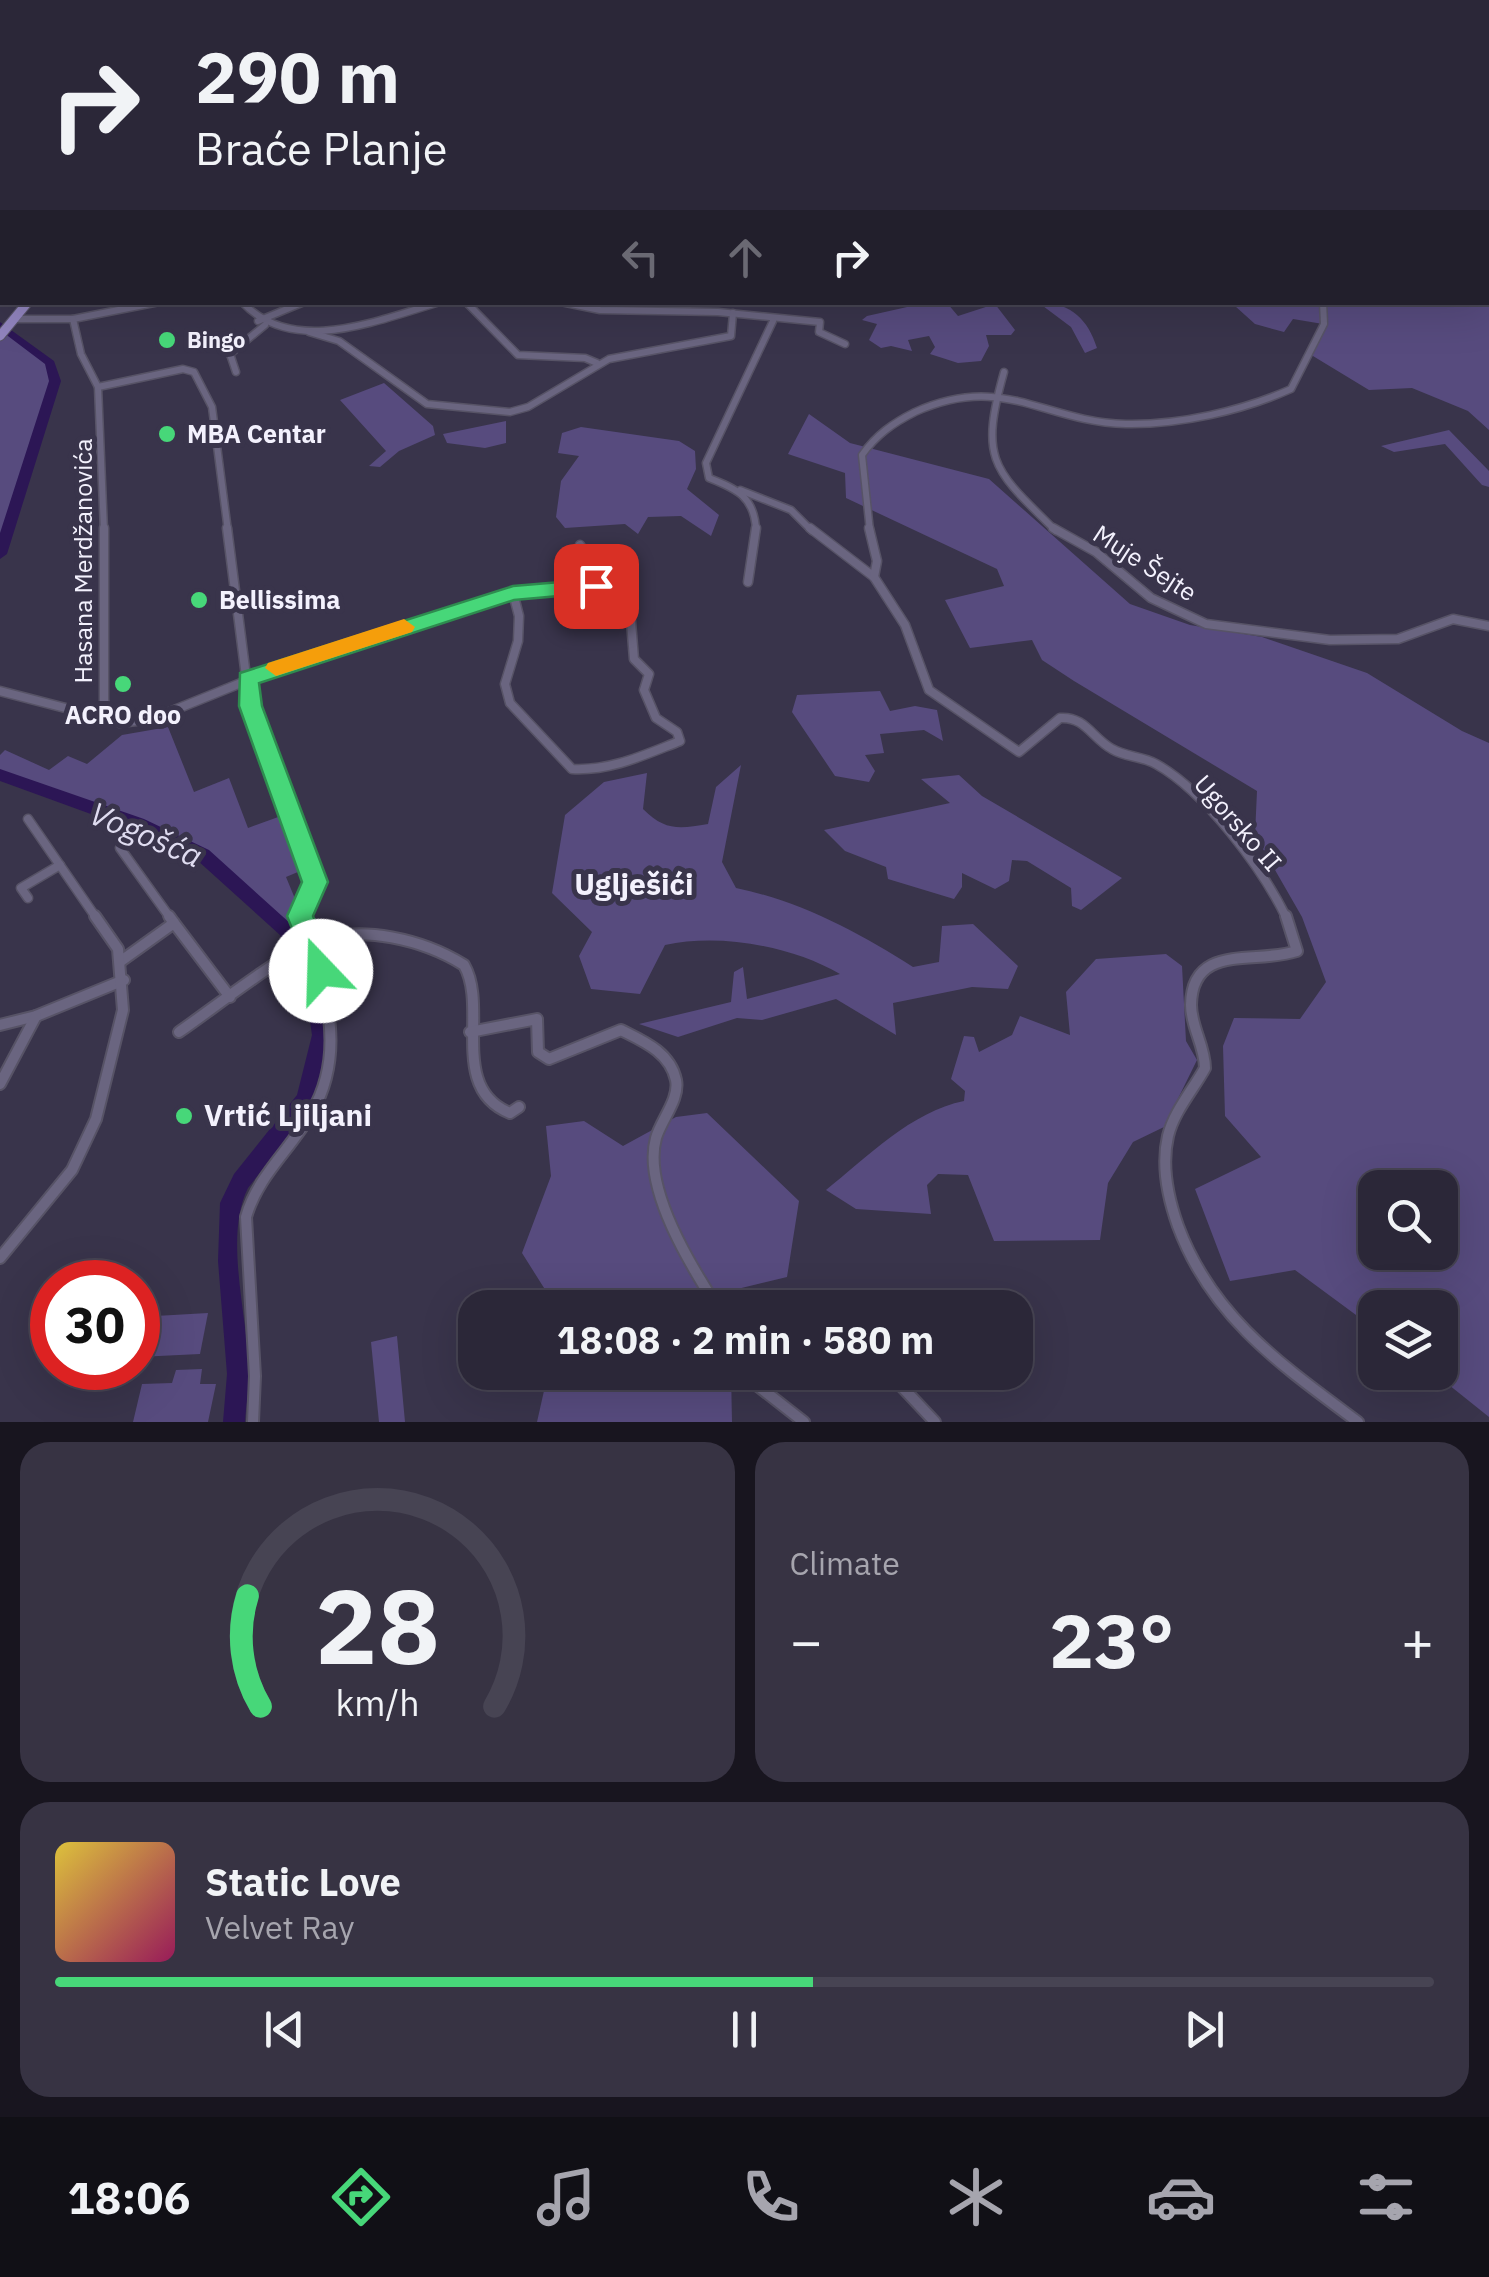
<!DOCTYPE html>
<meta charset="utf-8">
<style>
:root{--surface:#2b2738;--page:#373343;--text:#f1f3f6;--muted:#a6a5ae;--line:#474453;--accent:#47d779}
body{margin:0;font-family:"IBM Plex Sans",sans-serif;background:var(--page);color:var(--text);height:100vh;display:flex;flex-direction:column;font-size:38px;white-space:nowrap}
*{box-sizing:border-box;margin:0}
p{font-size:32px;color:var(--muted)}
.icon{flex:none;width:55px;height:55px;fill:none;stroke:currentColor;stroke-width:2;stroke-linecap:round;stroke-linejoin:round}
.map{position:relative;height:1422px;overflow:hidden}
.sheet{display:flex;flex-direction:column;gap:20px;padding:20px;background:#18151f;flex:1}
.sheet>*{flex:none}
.top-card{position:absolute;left:0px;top:0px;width:1490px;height:305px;box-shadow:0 10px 40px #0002,0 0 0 2px var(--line);background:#2b2738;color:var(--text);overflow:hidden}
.buttons{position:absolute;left:1358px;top:1170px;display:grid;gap:20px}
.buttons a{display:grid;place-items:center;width:100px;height:100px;border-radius:20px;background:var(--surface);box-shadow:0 10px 40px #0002,0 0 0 2px var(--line);font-size:50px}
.speed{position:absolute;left:30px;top:1260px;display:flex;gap:20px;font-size:50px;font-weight:700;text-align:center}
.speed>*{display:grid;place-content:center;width:130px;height:130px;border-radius:50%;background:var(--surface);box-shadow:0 10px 40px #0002,0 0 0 2px var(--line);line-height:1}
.speed .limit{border:15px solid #d22;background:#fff;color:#111}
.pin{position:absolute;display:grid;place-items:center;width:85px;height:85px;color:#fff;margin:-42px;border-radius:20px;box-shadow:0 5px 15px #0006}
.me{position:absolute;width:110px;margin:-55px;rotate:339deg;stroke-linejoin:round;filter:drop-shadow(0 0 8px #0008)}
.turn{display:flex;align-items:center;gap:35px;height:210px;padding:0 30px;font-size:45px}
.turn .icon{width:130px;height:130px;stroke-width:2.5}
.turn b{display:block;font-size:70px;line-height:85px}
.lanes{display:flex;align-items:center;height:95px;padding:0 30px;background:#0003;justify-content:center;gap:50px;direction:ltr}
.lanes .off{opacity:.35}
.big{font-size:75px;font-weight:700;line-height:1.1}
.sheet .card{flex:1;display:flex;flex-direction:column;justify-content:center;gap:15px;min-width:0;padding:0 35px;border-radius:30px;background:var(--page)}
.sheet .dial{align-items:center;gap:0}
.dial svg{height:260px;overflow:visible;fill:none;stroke:var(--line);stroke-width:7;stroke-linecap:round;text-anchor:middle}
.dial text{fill:var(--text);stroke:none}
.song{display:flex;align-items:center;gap:30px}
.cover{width:120px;height:120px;border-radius:15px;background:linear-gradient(135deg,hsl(50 70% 55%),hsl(330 70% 35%))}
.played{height:10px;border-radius:5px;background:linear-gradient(90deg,var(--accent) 55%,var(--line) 55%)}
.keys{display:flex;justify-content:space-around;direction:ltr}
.heat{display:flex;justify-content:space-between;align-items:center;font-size:55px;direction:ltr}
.sheet .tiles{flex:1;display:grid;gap:20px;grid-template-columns:1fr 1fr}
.card:last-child{grid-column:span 2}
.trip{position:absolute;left:458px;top:1290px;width:575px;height:100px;border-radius:30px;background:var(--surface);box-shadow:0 10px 40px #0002,0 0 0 2px var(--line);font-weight:700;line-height:100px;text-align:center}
.menu{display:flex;height:160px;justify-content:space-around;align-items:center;background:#111016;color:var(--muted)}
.menu .icon{width:70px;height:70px}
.menu .current{color:var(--accent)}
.menu b{font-size:45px;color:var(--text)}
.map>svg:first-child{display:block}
.green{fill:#574b7e;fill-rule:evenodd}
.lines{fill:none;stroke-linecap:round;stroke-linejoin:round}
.river{fill:#2c1655;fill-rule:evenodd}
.minor-far3-casing{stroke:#575366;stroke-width:8}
.minor-far2-casing{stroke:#575366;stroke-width:9}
.minor-far1-casing{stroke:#575366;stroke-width:11}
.minor-casing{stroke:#575366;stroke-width:14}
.primary-far1-casing{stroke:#575366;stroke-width:9}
.primary-casing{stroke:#575366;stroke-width:11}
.minor-far3{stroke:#6a6580;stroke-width:5}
.minor-far2{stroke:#6a6580;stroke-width:6}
.minor-far1{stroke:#6a6580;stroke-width:8}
.minor{stroke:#6a6580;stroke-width:10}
.primary-far1{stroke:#9184be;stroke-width:6}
.primary{stroke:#9184be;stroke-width:9}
.route{fill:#47d779;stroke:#2e8c4f;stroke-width:2.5}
.slow{fill:#f59e0b}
.poi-dot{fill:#47d779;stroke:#39344b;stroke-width:4}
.labels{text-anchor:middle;stroke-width:10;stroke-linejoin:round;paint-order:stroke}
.far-poi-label{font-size:22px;font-weight:bold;fill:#f3f1fd;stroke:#39344b;text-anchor:start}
.poi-label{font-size:25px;font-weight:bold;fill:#f3f1fd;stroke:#39344b;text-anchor:start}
.street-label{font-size:25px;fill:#f3f1fd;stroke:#39344b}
.quarter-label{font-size:30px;font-weight:bold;fill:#f3f1fd;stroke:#39344b}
.near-poi-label{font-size:30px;font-weight:bold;fill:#f3f1fd;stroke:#39344b;text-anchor:start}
.near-water-label{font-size:32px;font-style:italic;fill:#dfdcf0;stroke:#39344b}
</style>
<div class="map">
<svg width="1489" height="1422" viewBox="0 0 1489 1422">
<rect width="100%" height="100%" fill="#39344b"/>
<g class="green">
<path d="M 938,0 L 1489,0 L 1489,430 L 1468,411 L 1412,388 L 1369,390 L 1308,353 L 1323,324 L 1293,319 L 1284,332 L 1255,324 L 1235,306 L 1215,303 L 1488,302 L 1488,2 Z"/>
<path d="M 925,303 L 947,303 L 958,316 L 995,304 L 1015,330 L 1011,335 L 986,335 L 989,346 L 981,361 L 958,363 L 930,354 L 935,347 L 929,336 L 908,340 L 912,351 L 891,346 L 881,348 L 869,340 L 877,324 L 862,320 L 867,316 Z"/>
<path d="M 1039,303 C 1070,302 1088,319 1097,348 L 1085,353 L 1071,327 Z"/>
<path d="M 6,330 L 50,363 L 55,381 L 0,554 L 0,336 Z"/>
<path d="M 384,383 L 433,426 L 435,435 L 399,451 L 380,467 L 369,466 L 386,451 L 340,400 Z"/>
<path d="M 809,414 L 850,443 L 989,479 L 1130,604 L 1190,625 L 1262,637 L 1367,673 L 1462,731 L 1489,743 L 1489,1417 L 1434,1373 L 1440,1372 L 1440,1308 L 1375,1308 L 1375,1329 L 1295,1270 L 1230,1281 L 1195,1189 L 1261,1157 L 1225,1116 L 1223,1046 L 1234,1018 L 1300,1019 L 1326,982 L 1302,917 L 1255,835 L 1257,791 L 1074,681 L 1042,660 L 1032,640 L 970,648 L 945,600 L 1004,586 L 997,569 L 846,498 L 845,473 L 788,454 ZM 1375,1188 L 1440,1188 L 1440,1252 L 1375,1252 Z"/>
<path d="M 506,421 L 506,443 L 485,448 L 447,443 L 443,434 Z"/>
<path d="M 581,427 L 679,441 L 695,451 L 696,469 L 687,489 L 719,515 L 711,536 L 681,516 L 648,517 L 638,534 L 625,524 L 565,528 L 556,517 L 561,481 L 579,456 L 558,453 L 562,433 Z"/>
<path d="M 1449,430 L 1489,471 L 1489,487 L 1482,485 L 1445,444 L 1394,452 L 1381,446 Z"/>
<path d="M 880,691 L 890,711 L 915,706 L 937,710 L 943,741 L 924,730 L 880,734 L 884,753 L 865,755 L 875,771 L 869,782 L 835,776 L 792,712 L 797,695 Z"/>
<path d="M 168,727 L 194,792 L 229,778 L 248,828 L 281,816 L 305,869 L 286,877 L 313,942 L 332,1051 L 319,1053 C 329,943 233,858 137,824 C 97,809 34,799 0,775 L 0,755 L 5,750 L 49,770 L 68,756 L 87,764 L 122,735 Z"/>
<path d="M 741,765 L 722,862 L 736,888 C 800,901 858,932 913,967 L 939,962 L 942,926 L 973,924 L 1018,966 L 1008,989 L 972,987 L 893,1003 L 896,1035 L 836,999 L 762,1020 L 737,1018 L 678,1037 L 639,1024 L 731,1002 L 734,972 L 743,967 L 747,999 L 840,974 C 792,946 720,933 665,945 L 640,994 L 591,989 L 579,956 L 592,932 L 552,893 L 565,815 L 604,782 L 647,773 L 643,809 C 665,831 679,829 708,824 L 716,787 Z"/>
<path d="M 959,775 L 982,796 L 1122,878 L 1081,910 L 1072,906 L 1071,888 L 1027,861 L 1012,860 L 1009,881 L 995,889 L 962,873 L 962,887 L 954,899 L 888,879 L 886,867 L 845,851 L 824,830 L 950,803 L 921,779 Z"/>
<path d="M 1166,954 L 1182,966 L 1186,1041 L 1197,1060 L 1164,1127 L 1133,1142 L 1108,1183 L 1100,1240 L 994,1241 L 968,1175 L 938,1174 L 927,1185 L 931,1214 L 856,1209 L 826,1190 C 866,1158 912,1111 964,1101 L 965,1091 L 951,1079 L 964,1036 L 974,1037 L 979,1052 L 1012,1035 L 1020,1016 L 1070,1035 L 1066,992 L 1096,959 Z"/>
<path d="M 707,1113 L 799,1201 L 787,1277 L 725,1292 L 726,1307 L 556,1307 L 522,1253 L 551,1176 L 546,1126 L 584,1121 L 623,1146 L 676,1117 Z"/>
<path d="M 208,1313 L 200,1354 L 138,1357 L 138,1317 Z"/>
<path d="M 397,1336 L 405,1422 L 379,1422 L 371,1342 Z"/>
<path d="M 202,1369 L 200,1384 L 216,1384 L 208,1422 L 133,1422 L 142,1384 L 172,1383 L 176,1370 Z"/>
<path d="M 548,1373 L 731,1373 L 732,1422 L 537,1422 Z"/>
</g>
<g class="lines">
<g class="river">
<path d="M 0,322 L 54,361 L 61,381 L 7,554 L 0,559 L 0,533 L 49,381 L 45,364 L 0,330 Z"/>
<path d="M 0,769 L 144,819 L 209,850 L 292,925 L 323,987 L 330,1035 L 312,1105 L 248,1188 C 223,1238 249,1320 249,1375 C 249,1390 246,1406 245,1422 L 223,1422 L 227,1374 L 218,1261 L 220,1203 L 234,1174 L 297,1095 L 312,1035 L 305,987 L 280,935 L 197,860 L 132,829 L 0,781 Z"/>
</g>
<g class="minor-far3-casing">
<g id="minor-far3">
<path d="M 878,0 L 884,2"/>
<path d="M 24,2 L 29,0"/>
<path d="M 63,2 L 69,0"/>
<path d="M 127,2 L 138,0"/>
<path d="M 243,2 L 251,0"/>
<path d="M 548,2 L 556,0"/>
<path d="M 618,2 L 623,0"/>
<path d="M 786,2 L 792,0"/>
</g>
</g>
<g class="minor-far2-casing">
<g id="minor-far2">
<path d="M 242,302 C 293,357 378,320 440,302"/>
<path d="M 466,302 L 518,355 L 585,358 L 597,363"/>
<path d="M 561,302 L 600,310 L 718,312 L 820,322 L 819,332 L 845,344"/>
<path d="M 14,319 L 73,319 L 159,302"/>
<path d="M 73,319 L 81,354 L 98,387 L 104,531"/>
<path d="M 258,321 L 304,302"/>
<path d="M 309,332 L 339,341 L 427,404 L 510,412 L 528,407 L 609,359 L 731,336 L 733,313"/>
<path d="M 236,372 L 230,354 L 265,325"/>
<path d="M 1004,372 C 979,461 993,469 1056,531"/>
<path d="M 98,387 L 183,369 L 194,372 L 212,407 L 228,531"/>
<path d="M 740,490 L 791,510 L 812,531"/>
<path d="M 756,531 C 755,497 737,489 709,478 L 706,463 L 773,321"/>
<path d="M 870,531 L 862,455 C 876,435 893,423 915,412 C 1004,372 1043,422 1126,424 C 1179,425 1242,411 1291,389 L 1324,324 L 1323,302"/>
</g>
</g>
<g class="minor-far1-casing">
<g id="minor-far1">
<path d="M 104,528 L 104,700 L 108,719 L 120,723 L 152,719 L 278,668 L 513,593"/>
<path d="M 227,528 L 248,692 L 315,882 L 301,919"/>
<path d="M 810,528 L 874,577 L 905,625 L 929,690 L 1019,752 L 1060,718 C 1085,716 1092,738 1112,749 C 1125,757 1142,756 1156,764 C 1205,791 1263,869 1287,919"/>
<path d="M 869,528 L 877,561 L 874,577"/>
<path d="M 1053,528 L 1096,552 L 1151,598 L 1206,624 L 1330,640 L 1398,639 L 1453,619 L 1489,626"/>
<path d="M 580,545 L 599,578 L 596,586"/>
<path d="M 748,582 L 756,528"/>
<path d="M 596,586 L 629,597 L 634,659 L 649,674 L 644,690 L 656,718 L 677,732 L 680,741 C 644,755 611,771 572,769 L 510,703 L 505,684 L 518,641 L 519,616 L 513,593 Z"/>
<path d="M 0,691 L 108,719"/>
<path d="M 28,819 L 97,919"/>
<path d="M 120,848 L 171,919"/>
<path d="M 28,898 L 21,888 L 60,865"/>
</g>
</g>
<g class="minor-casing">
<g id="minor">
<path d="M 169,916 L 174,923"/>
<path d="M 1286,916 L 1297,951 C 1256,965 1192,942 1191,1005 C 1191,1027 1205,1046 1205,1068 C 1193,1090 1174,1111 1168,1136 C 1161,1166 1168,1198 1178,1226 C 1212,1318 1283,1366 1358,1422"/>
<path d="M 121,961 L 174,923 L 230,997"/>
<path d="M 0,1025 L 36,1016 L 124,980"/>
<path d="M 179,1032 C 214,1008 279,956 315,942 C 361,924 424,940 464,965 C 489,1008 448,1088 510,1113 L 519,1107"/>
<path d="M 470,1032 L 537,1019 L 538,1052 L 549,1059 L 621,1030 C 643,1041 670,1052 676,1080 C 680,1099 661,1120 656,1138 C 642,1188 692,1268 718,1308"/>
<path d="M 0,1084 L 36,1016"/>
<path d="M 0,1258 L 72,1170 L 96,1119 L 123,1010 L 118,949 L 95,916"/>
<path d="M 740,1372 L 804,1422"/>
<path d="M 888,1372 L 935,1422"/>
<path d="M 253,1422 L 255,1376 L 246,1217 C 258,1175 291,1149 312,1112 C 349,1048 323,979 300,916"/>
</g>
</g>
<g class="primary-far1-casing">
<path id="primary-far1" d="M 212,2 L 216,0"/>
</g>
<g class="primary-casing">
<path id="primary" d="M 0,336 L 28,302"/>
</g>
<use href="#minor-far3" class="minor-far3"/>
<use href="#minor-far2" class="minor-far2"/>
<use href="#minor-far1" class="minor-far1"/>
<use href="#minor" class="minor"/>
<use href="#primary-far1" class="primary-far1"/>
<use href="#primary" class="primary"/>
</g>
<path class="route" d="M 596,579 L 604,581 L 604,592 L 514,600 L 259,683 L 262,706 L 328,882 L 313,916 L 334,971 L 330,979 L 312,979 L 287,916 L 302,882 L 239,706 L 240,673 L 513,586 Z"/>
<path class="slow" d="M 404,619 L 415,627 L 412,632 L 276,676 L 265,668 L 268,663 Z"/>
<g class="poi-dot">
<circle cx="167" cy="340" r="10"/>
<circle cx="167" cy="434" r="10"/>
<circle cx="199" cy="600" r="10"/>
<circle cx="123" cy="684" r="10"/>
<circle cx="184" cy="1116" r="10"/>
</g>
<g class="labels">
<g class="far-poi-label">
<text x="187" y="348">Bingo</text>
</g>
<g class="poi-label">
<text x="187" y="443">MBA Centar</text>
<text x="219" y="609">Bellissima</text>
<text x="123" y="724" text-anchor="middle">ACRO doo</text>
</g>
<g class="street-label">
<text transform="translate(83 561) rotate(-90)" y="9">Hasana Merdžanovića</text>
<text transform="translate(1145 563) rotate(33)" y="9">Muje Šejte</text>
<text transform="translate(1238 823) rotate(49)" y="9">Ugorsko II</text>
</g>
<g class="quarter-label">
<text x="634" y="895">Uglješići</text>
</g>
<g class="near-poi-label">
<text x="204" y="1126">Vrtić Ljiljani</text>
</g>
<g class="near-water-label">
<text transform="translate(146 835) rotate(23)" y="11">Vogošća</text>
</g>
</g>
</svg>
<div class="buttons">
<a><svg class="icon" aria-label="search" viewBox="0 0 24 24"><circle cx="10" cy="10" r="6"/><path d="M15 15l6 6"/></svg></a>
<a><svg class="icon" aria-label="layers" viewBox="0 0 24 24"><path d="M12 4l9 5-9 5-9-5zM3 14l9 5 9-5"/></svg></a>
</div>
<div class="speed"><div class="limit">30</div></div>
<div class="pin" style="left:596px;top:586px;background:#d93025"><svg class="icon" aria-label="arrive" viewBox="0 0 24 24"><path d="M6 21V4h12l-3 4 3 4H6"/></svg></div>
<svg class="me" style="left:321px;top:971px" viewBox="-20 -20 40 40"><circle r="19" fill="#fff"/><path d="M0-13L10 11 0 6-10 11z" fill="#47d779"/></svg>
<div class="trip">18:08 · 2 min · 580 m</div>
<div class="top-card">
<div class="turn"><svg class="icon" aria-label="right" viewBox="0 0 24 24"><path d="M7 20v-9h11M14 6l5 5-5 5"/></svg><div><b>290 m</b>Braće Planje</div></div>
<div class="lanes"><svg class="icon off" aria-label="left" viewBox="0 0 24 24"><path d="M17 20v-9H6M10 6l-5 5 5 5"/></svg><svg class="icon off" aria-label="ahead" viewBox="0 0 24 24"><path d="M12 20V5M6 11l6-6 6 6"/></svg><svg class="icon" aria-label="right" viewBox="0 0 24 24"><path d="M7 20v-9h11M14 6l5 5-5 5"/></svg></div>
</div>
</div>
<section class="sheet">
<div class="tiles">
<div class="card dial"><svg viewBox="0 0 100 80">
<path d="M14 69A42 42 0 1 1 86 69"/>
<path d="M14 69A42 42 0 0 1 10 35" stroke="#47d779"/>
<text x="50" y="56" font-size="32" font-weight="700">28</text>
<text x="50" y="72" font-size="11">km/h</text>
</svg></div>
<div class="card"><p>Climate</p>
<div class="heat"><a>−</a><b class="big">23°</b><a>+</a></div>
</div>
<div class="card">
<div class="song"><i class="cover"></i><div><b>Static Love</b><p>Velvet Ray</p></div></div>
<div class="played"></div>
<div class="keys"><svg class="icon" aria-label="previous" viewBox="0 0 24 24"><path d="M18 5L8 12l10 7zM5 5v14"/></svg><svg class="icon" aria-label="pause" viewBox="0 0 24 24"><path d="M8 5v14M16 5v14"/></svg><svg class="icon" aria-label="next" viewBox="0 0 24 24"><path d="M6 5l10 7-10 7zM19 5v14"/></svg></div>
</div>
</div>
</section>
<nav class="menu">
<b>18:06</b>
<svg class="icon current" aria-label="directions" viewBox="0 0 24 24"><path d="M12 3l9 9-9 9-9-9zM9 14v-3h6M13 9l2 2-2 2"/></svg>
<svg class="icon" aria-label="music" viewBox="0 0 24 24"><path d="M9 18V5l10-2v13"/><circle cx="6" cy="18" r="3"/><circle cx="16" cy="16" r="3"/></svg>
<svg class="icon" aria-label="phone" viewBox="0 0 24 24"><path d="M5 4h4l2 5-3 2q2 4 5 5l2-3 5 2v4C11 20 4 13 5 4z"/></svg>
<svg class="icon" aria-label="climate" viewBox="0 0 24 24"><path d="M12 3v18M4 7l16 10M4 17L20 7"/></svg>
<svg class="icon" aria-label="car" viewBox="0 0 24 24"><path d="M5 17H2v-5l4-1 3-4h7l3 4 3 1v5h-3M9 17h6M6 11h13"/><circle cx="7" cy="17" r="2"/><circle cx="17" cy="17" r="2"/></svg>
<svg class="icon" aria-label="filters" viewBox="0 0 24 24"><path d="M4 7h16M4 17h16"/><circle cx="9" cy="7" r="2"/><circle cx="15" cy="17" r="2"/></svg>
</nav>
